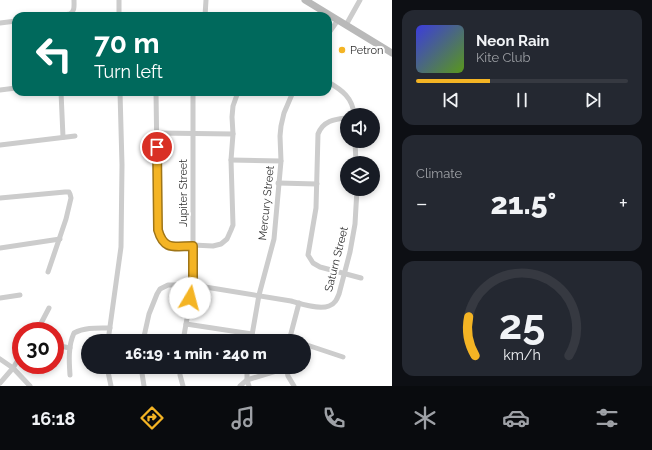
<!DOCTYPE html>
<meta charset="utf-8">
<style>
:root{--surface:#171b24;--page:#242831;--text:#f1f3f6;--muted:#9ea1a6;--line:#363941;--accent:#f4b424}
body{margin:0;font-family:Raleway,sans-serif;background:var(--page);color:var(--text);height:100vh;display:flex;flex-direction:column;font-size:15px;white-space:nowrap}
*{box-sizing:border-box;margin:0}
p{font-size:13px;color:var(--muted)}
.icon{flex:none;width:22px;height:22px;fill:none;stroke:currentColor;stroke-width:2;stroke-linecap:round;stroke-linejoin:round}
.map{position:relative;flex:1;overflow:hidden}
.details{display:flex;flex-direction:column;gap:10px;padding:10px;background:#0d0f14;width:260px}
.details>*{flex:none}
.hud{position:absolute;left:12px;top:12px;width:320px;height:84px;border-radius:12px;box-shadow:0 2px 6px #0003;background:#00695c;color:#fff;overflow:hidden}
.buttons{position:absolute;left:340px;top:108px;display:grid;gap:8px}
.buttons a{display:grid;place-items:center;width:40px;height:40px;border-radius:50%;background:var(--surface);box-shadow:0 2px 6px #0003;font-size:20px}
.speed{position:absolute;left:12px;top:322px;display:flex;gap:8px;font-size:20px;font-weight:700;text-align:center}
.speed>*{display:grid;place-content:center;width:52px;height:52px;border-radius:50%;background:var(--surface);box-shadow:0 2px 6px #0003;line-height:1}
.speed .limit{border:6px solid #d22;background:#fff;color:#111}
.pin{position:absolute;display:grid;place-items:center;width:34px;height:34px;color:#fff;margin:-17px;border:2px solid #fff;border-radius:50%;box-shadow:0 1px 4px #0007}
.me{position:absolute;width:44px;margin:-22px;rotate:8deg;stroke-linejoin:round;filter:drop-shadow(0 0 3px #0008)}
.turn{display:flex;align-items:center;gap:14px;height:84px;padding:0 16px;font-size:18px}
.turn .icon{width:52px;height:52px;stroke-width:2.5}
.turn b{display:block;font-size:28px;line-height:34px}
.big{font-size:30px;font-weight:800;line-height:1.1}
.details .widget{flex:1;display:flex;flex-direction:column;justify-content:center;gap:6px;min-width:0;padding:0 14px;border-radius:12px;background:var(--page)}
.details .dial{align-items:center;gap:0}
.dial svg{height:104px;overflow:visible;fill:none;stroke:var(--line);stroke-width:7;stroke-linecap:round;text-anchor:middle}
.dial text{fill:var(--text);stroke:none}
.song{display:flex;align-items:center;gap:12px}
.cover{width:48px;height:48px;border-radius:6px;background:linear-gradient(135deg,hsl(240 70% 55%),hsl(90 70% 35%))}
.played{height:4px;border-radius:2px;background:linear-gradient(90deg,var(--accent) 35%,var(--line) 35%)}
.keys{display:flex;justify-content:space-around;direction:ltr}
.heat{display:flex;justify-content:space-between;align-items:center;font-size:22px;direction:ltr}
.trip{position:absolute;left:81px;top:334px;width:230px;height:40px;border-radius:20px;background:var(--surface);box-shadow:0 2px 6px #0003;font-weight:800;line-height:40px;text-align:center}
.dock{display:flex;height:64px;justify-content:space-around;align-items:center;background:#090b0e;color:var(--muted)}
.dock .icon{width:28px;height:28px}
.dock .current{color:var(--accent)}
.dock b{font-size:18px;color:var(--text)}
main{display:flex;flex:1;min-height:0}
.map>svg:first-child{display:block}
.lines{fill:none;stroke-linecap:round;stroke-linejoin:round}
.minor{stroke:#ccc;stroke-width:5}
.secondary{stroke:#b9b9b9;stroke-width:7}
.route-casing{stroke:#9f7517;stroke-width:10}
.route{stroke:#f4b424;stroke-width:7}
.poi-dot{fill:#f4b424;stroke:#fff;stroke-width:1.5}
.labels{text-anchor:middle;stroke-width:4;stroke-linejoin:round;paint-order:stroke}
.poi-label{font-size:11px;fill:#2f2f2f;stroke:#fff;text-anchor:start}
.street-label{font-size:11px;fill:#2f2f2f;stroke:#fff}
</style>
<main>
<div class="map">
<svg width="392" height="386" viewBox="0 0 392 386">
<rect width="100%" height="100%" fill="#fff"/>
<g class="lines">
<g class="minor">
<path d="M 119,0 L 119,16"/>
<path d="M 58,16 L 70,14 C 75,11 74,6 74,0"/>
<path d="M 205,16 L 206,0"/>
<path d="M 0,23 L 16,21"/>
<path d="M 346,25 L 360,0"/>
<path d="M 328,34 L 338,20"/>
<path d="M 16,62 L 16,63"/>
<path d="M 328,82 C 342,90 353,98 354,115"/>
<path d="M 0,90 L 16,88"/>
<path d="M 61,92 L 63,137"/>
<path d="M 156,92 L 158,230 L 161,239 L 165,244 L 170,247 L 193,245 L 213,246 L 221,244 L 227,239 L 231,230 L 233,225 L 231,160 L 233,134 L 232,117 L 233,106 L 238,92"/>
<path d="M 370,115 L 371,115"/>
<path d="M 347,118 C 334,119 323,121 318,134 L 316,208 L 308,255 L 313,263 L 320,267 L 361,278"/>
<path d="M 157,133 L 233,134"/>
<path d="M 355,141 L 356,163"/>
<path d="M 0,145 L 75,136"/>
<path d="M 231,160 L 281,161"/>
<path d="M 278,183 L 317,184"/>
<path d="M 0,198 L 65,192 L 69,192 L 70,194 L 71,198 L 66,219 L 48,272"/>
<path d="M 0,248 L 60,239"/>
<path d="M 0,298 L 20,295"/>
<path d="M 186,324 L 252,334"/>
<path d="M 37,331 L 49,308"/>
<path d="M 108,341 L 121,247 L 122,165 L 120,92"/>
<path d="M 143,341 L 149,314 L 157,294 L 160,289 L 168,285 L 193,285 L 291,301 C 301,304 319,310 329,306 C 335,304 337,299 339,294 L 350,252 L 355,224 L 357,189"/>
<path d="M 183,341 L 193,285 L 193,92"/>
<path d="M 251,341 L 259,295 L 274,239 L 281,161 L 280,136 L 281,126 L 284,113 L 293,92"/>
<path d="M 289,341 L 299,303"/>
<path d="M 304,344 L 343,357"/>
<path d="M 55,345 L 70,348"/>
<path d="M 0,359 L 13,368 L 30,386"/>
<path d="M 107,367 L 111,386"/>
<path d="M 141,367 L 144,386"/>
<path d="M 180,367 L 180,375 L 183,386"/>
<path d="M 247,367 L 247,380 L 249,386"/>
<path d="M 286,367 L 288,376 L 294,386"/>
<path d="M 70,375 C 69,361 68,346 74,333 C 85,327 98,328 110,328"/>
<path d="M 0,383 L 13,368 L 21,355"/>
<path d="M 240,386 L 247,380 L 286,368"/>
</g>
<path class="secondary" d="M 305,0 L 392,53"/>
</g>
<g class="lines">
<g class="route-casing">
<path id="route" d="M 157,147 L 158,230 C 164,251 174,246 193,246 L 193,286 L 190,298"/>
</g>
<use href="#route" class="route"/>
</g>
<circle class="poi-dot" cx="342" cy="50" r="4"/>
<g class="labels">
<g class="poi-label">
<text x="350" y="54">Petron</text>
</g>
<g class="street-label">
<text transform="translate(183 193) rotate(-90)" y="4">Jupiter Street</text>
<text transform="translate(266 203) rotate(-84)" y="4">Mercury Street</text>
<text transform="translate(336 259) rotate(-76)" y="4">Saturn Street</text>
</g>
</g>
</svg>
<div class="buttons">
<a><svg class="icon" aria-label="sound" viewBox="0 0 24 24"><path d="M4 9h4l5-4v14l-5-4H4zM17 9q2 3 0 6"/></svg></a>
<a><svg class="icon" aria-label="layers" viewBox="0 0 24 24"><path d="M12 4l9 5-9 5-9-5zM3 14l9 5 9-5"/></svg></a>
</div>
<div class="speed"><div class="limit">30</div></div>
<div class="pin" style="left:157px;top:147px;background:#d93025"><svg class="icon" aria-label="arrive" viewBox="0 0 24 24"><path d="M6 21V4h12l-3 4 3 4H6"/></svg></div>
<svg class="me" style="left:190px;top:298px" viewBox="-20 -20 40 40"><circle r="19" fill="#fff"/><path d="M0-13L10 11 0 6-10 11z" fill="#f4b424"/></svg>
<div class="trip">16:19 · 1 min · 240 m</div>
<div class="hud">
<div class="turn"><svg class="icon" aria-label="left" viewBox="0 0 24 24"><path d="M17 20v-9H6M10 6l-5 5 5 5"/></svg><div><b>70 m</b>Turn left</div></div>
</div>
</div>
<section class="details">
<div class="widget">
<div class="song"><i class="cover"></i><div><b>Neon Rain</b><p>Kite Club</p></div></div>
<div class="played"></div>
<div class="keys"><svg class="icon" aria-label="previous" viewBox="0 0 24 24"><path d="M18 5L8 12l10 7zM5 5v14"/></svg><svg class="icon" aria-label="pause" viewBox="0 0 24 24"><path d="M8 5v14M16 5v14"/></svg><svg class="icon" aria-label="next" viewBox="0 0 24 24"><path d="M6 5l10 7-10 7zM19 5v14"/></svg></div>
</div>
<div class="widget"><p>Climate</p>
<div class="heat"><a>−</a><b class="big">21.5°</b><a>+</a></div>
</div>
<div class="widget dial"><svg viewBox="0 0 100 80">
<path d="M14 69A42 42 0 1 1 86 69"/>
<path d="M14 69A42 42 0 0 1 9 39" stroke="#f4b424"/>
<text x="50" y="56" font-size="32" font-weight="700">25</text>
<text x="50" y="72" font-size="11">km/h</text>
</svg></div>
</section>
</main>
<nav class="dock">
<b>16:18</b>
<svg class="icon current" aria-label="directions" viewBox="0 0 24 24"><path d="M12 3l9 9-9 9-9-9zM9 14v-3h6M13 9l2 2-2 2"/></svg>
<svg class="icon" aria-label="music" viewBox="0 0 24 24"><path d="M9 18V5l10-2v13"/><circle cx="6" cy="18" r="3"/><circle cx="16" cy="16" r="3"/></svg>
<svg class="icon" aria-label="phone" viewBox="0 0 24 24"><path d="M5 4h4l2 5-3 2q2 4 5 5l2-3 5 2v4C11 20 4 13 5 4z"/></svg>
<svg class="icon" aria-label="climate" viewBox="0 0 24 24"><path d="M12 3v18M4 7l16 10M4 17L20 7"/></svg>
<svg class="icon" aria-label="car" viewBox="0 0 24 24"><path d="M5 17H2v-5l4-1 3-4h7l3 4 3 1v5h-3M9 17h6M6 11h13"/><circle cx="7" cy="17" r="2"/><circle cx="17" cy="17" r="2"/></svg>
<svg class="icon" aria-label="filters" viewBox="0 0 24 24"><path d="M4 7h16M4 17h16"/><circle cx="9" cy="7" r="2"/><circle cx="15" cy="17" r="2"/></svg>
</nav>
